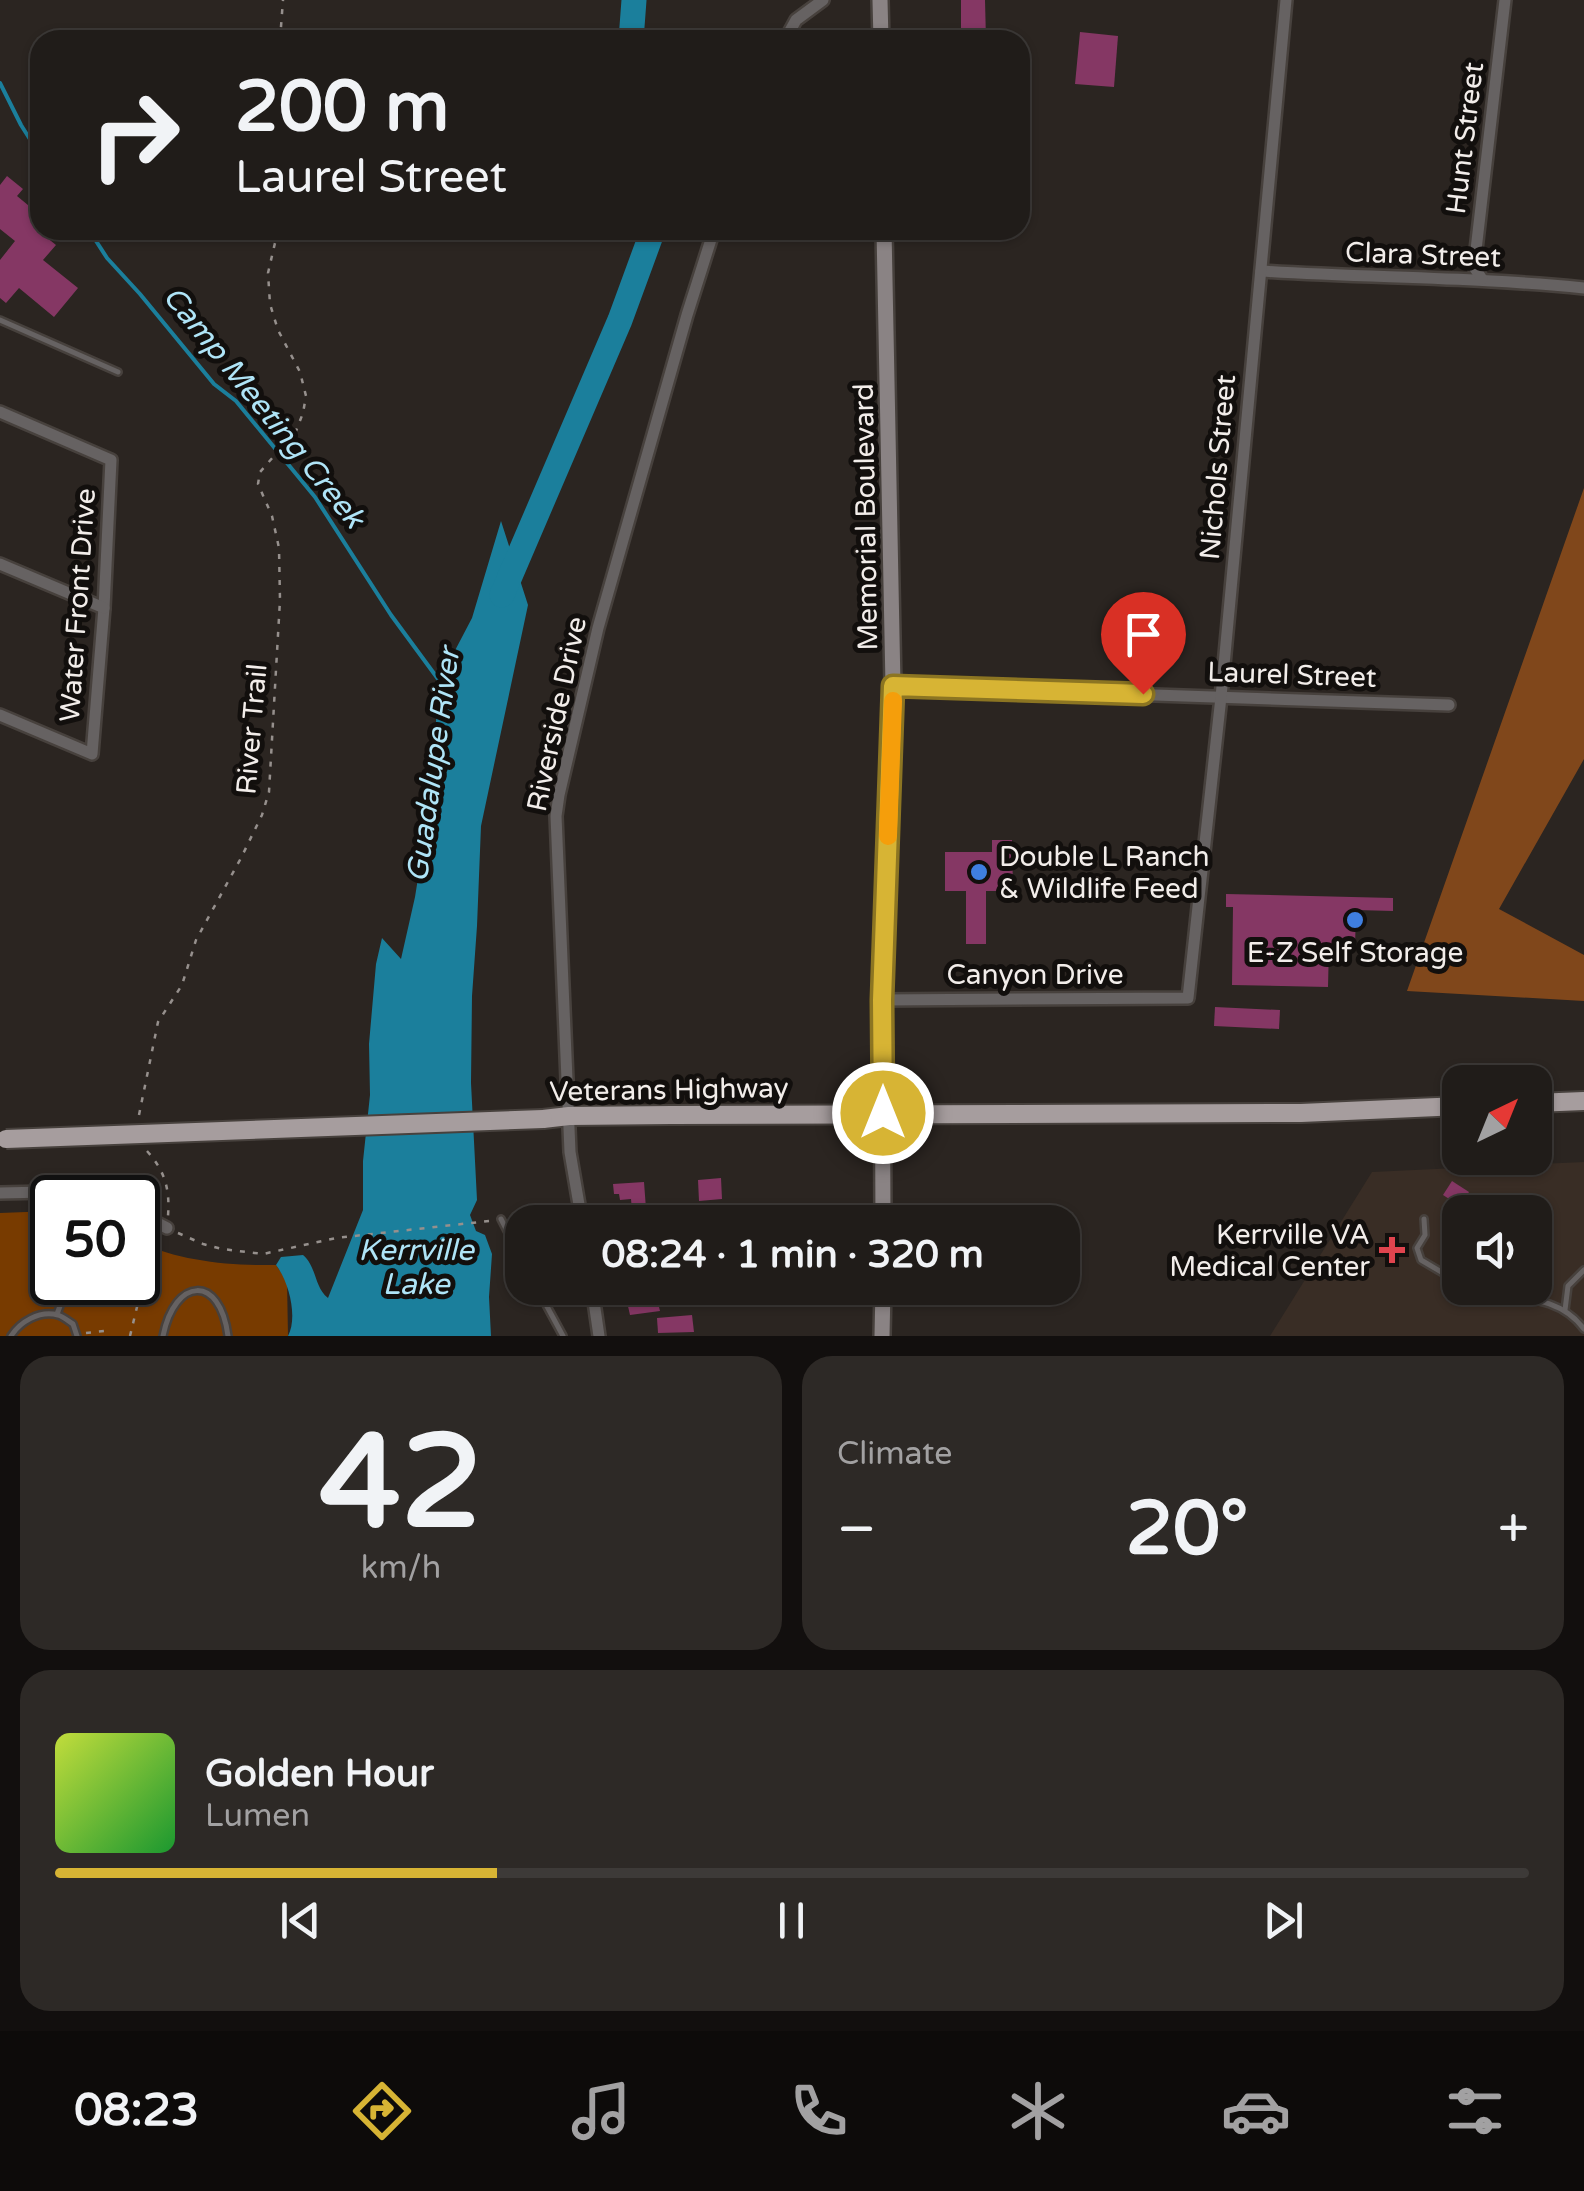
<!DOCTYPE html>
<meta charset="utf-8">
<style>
:root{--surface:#201c19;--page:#2d2926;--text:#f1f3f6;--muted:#a2a1a2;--line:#3d3a38;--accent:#d7b434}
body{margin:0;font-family:"Varela Round",sans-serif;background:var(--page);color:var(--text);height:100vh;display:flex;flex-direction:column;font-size:38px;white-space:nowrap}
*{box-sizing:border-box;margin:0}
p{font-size:32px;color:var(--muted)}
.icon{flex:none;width:55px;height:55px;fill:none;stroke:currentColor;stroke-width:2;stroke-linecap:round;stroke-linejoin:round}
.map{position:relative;height:1336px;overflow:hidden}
.panel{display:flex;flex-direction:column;gap:20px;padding:20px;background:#120f0e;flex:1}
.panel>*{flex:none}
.banner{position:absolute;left:30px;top:30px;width:1000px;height:210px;border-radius:30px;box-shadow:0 2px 8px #0004,0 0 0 2px var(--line);background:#201c19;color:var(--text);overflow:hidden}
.needle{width:65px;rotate:43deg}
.fabs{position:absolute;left:1442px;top:1065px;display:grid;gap:20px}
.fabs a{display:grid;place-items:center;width:110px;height:110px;border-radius:20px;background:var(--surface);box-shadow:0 2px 8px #0004,0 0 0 2px var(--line);font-size:50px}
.speed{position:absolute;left:30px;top:1175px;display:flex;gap:20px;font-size:50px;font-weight:700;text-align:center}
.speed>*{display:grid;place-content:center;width:130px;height:130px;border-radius:50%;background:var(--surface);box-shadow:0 2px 8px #0004,0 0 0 2px var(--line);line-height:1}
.speed .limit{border:5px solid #111;border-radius:15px;background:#fff;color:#111}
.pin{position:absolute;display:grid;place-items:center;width:85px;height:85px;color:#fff;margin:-102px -42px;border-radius:50% 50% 50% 0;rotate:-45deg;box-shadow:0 0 10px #0007}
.pin .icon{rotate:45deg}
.me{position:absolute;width:110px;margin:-55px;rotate:0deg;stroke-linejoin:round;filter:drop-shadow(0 0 8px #0008)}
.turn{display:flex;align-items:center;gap:35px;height:210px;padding:0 40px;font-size:45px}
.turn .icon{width:130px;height:130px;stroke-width:2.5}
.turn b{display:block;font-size:70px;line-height:85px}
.big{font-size:75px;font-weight:800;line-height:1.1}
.panel .tile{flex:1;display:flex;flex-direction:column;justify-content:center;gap:15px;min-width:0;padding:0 35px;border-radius:30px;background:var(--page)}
.panel .dial{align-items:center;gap:0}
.dial b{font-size:130px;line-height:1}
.song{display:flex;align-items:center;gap:30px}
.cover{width:120px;height:120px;border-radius:15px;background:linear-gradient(135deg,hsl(70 70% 55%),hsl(130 70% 35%))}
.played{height:10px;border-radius:5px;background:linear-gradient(90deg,var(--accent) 30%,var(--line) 30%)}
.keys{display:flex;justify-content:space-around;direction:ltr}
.heat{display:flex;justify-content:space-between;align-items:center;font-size:55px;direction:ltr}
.panel .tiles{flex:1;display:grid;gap:20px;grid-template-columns:1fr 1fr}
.tile:last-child{grid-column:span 2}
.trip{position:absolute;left:505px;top:1205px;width:575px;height:100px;border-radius:30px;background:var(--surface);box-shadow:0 2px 8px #0004,0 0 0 2px var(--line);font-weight:800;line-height:100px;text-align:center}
.menu{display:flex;height:160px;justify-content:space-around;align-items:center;background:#0d0b0a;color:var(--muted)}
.menu .icon{width:70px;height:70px}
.menu .on{color:var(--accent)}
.menu b{font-size:45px;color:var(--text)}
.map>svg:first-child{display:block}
.built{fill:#392d25;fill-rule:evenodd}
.green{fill:#783b00}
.forest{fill:#80471b}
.water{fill:#1b7f9c}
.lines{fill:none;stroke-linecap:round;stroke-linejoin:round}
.stream{stroke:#1b7f9c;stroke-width:4}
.river{stroke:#1b7f9c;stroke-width:25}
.building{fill:#853764}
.lane-casing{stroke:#47413d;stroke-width:10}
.street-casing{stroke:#47413d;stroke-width:16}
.secondary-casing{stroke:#47413d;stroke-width:20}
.primary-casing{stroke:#47413d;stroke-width:22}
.path{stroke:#96908d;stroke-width:2.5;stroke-dasharray:5 8;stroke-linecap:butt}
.lane{stroke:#666262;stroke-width:5}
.street{stroke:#666262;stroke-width:11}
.secondary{stroke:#8a8384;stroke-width:15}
.primary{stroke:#a69d9e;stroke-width:18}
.primary-bridge-casing{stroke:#47413d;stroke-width:22;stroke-linecap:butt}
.primary-bridge{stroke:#a69d9e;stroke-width:18}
.route-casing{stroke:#8c7522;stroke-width:25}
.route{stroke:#d7b434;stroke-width:18}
.slow{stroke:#f59e0b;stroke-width:18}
.shop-dot{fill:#3f7fe0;stroke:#120f0d;stroke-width:4}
.health-dot{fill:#e0444e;stroke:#120f0d;stroke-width:4}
.labels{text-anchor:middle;stroke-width:10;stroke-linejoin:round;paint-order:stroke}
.street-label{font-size:28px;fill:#f2edea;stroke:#120f0d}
.poi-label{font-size:28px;fill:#f2edea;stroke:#120f0d;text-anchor:start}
.water-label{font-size:30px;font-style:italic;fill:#afe4f7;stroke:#120f0d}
</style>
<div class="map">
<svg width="1584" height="1336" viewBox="0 0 1584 1336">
<rect width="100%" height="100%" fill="#2b2521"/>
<path class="built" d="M 1584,1162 L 1584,1336 L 1270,1336 L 1372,1172 ZM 1460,1212 L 1535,1212 L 1535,1288 L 1460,1288 Z"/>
<path class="green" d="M 52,1211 L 52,1282 L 138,1282 L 138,1242 C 180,1261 230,1266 276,1265 L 287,1281 L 288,1336 L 0,1336 L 0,1213 Z"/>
<path class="forest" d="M 1584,488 L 1584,759 L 1499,909 L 1584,955 L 1584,1001 L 1407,991 Z"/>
<path class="water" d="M 501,521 L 528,605 L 481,826 L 477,926 L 472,996 L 471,1083 L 477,1200 L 470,1215 L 476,1231 L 485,1235 L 492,1254 L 489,1297 L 491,1336 L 288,1336 C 298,1317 289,1282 276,1265 L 281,1257 L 303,1255 C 317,1267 314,1287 328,1298 L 363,1210 L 363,1161 L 370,1095 L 369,1044 L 376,964 L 382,938 L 401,959 L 415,897 L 430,803 L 439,681 L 472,618 Z"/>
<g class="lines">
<g class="stream">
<path d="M 0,83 L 21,125 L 40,155"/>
<path d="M 89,230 L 107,258 L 140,294 L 214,384 L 236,401 L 315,497 L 391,615 L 441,683"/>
</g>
<g class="river">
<path d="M 631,40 L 634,0"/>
<path d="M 502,595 L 620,320 L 653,230"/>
</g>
</g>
<g class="building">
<path d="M 961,0 L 985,0 L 986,40 L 961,40 Z"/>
<path d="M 1080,32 L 1118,36 L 1114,87 L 1075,84 Z"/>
<path d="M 7,176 L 23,189 L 17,196 L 40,215 L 40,232 L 56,245 L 43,260 L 78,288 L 54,317 L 19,288 L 6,303 L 0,298 L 0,260 L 15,241 L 0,229 L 0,185 Z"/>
<path d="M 992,840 L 1012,840 L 1013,891 L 986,891 L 986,944 L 966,944 L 966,891 L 945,891 L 945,852 L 992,852 Z"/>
<path d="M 1226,894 L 1393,898 L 1393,911 L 1356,910 L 1355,947 L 1329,946 L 1328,987 L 1232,985 L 1233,907 L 1226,907 Z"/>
<path d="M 1215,1007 L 1280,1010 L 1279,1029 L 1214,1026 Z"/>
<path d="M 721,1178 L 722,1199 L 699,1201 L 698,1180 Z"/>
<path d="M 1452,1181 L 1469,1192 L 1460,1206 L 1443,1195 Z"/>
<path d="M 644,1182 L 647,1222 L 633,1222 L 631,1199 L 620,1200 L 619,1194 L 614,1194 L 613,1184 Z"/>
<rect x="824" y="1203" width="14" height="19"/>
<path d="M 1007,1211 L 1028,1212 L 1027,1222 L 1007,1222 Z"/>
<path d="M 1460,1216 L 1460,1249 L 1445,1239 Z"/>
<path d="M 656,1295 L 660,1311 L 630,1315 L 627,1302 Z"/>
<path d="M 692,1315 L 694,1332 L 658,1333 L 657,1318 Z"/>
</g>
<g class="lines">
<g class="lane-casing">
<g id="lane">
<path d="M 0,320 L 118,372"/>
<path d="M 501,1219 L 522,1260"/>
<path d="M 1424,1219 L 1425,1235 L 1417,1248 L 1421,1260 L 1460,1283"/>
<path d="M 537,1288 L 563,1336"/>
<path d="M 1469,1288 L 1480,1291 C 1518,1299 1559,1295 1584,1329"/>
<path d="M 1565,1310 L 1568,1286 L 1584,1270"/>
<path d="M 57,1314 L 69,1282"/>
<path d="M 11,1336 C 20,1322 39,1310 58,1315 C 64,1317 68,1321 73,1324 L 77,1336"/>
<path d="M 163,1336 C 175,1277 220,1274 228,1336"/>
</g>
</g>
<g class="street-casing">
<g id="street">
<path d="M 785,40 L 796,20 L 823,0"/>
<path d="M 1261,271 C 1369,278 1476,277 1584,288"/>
<path d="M 1482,279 L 1474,267 L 1505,0"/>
<path d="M 0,412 L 111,460 L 104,608 L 92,754 L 0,715"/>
<path d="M 0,564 L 104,608"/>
<path d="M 893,686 L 1449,705"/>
<path d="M 882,1000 L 1188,998 L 1221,697 L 1286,0"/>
<path d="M 0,1193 L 46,1192 L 96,1198"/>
<path d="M 138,1213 L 167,1228"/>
<path d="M 582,1222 L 570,1152 L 556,816 L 559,795 L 598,628 L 687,315 L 714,230"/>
<path d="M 592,1288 L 599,1336"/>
</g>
</g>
<g class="secondary-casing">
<g id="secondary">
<path d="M 880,0 L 881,40"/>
<path d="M 883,1222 L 882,1000 L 893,686 L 884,230"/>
<path d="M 882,1336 L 883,1288"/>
</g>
</g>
<g class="primary-casing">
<g id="primary">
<path d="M 1535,1103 L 1584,1101"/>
<path d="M 543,1119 L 569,1116 L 671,1115 L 1301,1113 L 1460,1106"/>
</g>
</g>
<g class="path">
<path d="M 280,40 L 283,0"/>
<path d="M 139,1115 L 158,1022 L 182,985 L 196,940 L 241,858 L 262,815 L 269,792 L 280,600 L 279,548 L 272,516 L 258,484 L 260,472 L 296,431 L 303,413 L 306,396 L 300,372 L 278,330 L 270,304 L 268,273 L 278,230"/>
<path d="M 147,1151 C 165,1171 170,1189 168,1216"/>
<path d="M 178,1233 L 203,1244 L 222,1249 L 263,1254 L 336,1238 L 489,1221"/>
<path d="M 86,1333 L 104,1331 L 104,1336"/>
<path d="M 130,1336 L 143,1282 L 163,1238"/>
</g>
<use href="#lane" class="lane"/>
<use href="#street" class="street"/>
<use href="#secondary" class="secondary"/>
<use href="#primary" class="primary"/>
<g class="primary-bridge-casing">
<path id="primary-bridge" d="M 6,1139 L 543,1119"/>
</g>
<use href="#primary-bridge" class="primary-bridge"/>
</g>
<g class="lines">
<g class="route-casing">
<path id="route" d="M 883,1113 L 882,1000 L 893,686 L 1143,694"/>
</g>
<use href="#route" class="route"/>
<path class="slow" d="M 888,836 L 893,701"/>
</g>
<g class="shop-dot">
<circle cx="979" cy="872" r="10"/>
<circle cx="1355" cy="920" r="10"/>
</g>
<path class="health-dot" d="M1387 1235h10v10h10v10h-10v10h-10v-10h-10v-10h10z"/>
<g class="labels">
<g class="street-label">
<text transform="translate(1464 138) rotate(-83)" y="10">Hunt Street</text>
<text transform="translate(1423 254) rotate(2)" y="10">Clara Street</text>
<text transform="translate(1217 467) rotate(-85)" y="10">Nichols Street</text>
<text transform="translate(865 517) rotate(-91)" y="10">Memorial Boulevard</text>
<text transform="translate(77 605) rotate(-86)" y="10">Water Front Drive</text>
<text transform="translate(1292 674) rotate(2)" y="10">Laurel Street</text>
<text transform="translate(556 714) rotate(-78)" y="10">Riverside Drive</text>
<text transform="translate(251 729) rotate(-85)" y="10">River Trail</text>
<text x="1035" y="984">Canyon Drive</text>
<text transform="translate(669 1089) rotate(-1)" y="10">Veterans Highway</text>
</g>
<g class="poi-label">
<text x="999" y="866">Double L Ranch<tspan x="999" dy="32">&amp; Wildlife Feed</tspan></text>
<text x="1355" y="962" text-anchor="middle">E-Z Self Storage</text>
<text x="1370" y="1244" text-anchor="end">Kerrville VA<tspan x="1370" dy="32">Medical Center</tspan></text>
</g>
<g class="water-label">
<text transform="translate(264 407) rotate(51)" y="10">Camp Meeting Creek</text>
<text transform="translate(433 765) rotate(-82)" y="10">Guadalupe River</text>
<text x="416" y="1260">Kerrville<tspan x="416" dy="34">Lake</tspan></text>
</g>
</g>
</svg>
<div class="fabs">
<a><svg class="needle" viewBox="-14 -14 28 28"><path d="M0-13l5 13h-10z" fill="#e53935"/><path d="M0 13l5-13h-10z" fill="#a2a1a2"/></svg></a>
<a><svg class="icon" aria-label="sound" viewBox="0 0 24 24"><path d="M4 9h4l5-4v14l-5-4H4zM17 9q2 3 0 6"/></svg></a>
</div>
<div class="speed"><div class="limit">50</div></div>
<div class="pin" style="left:1143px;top:694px;background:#d93025"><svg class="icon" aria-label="arrive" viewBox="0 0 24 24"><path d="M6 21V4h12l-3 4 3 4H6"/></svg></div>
<svg class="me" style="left:883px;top:1113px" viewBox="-20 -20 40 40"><circle r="17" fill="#d7b434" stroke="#fff" stroke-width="3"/><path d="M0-11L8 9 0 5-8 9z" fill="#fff"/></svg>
<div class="trip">08:24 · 1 min · 320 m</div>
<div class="banner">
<div class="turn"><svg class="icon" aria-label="right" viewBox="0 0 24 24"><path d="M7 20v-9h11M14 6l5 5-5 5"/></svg><div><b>200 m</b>Laurel Street</div></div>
</div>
</div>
<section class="panel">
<div class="tiles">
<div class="tile dial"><b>42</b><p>km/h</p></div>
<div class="tile"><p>Climate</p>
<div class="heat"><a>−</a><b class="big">20°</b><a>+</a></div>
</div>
<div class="tile">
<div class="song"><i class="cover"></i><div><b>Golden Hour</b><p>Lumen</p></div></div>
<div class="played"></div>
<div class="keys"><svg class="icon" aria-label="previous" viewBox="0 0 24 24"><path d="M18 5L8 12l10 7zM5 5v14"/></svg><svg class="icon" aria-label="pause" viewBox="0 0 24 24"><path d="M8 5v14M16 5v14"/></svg><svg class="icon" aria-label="next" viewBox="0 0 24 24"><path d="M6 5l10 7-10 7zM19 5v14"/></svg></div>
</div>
</div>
</section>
<nav class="menu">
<b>08:23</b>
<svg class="icon on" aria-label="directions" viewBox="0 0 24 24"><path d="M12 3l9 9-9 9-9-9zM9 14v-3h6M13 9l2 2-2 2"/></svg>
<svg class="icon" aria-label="music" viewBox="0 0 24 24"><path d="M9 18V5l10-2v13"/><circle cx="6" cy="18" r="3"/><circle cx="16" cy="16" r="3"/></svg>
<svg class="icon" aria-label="phone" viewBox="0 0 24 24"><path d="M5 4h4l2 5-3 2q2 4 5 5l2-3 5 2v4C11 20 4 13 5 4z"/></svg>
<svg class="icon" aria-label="climate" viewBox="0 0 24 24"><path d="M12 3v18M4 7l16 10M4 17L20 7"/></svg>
<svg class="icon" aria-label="car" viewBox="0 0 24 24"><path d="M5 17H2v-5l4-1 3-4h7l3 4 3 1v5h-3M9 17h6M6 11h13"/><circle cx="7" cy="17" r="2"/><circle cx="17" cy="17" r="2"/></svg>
<svg class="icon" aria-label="filters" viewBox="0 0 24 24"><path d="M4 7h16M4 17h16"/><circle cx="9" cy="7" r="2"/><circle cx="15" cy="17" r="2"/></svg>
</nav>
